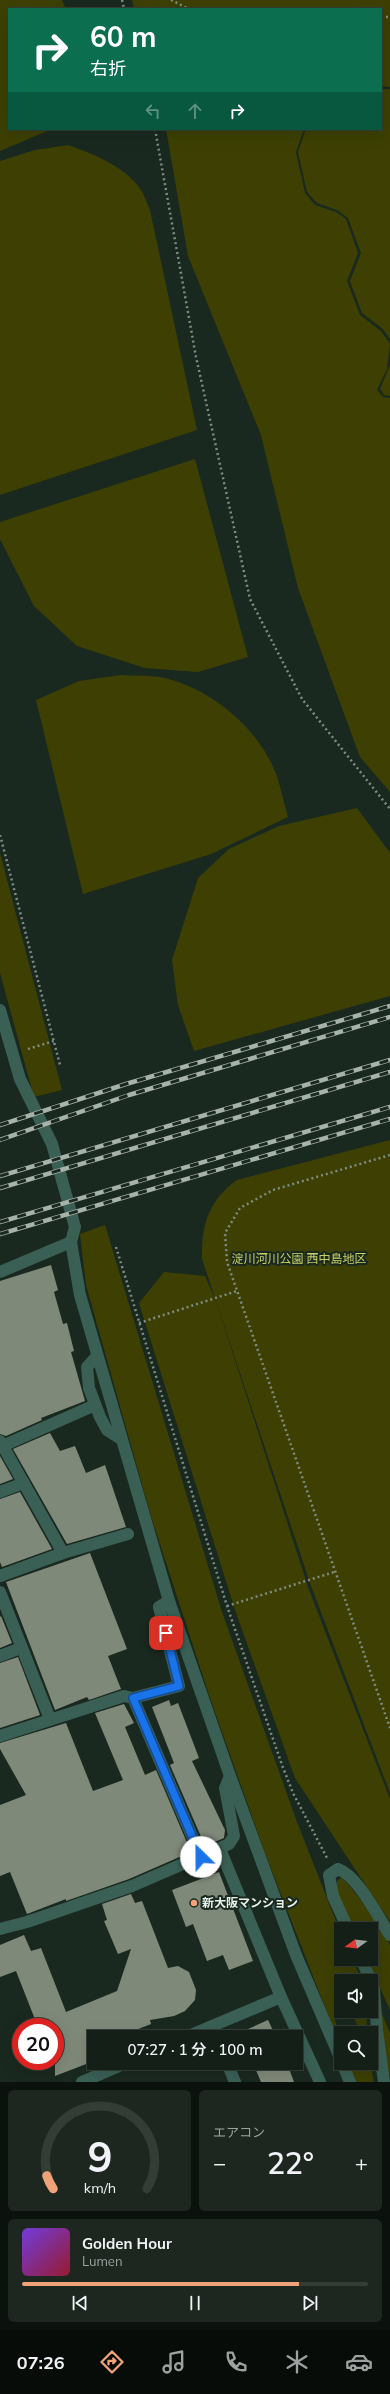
<!DOCTYPE html>
<html lang="ja">
<meta charset="utf-8">
<style>
:root{--surface:#141f17;--page:#1d2720;--text:#f1f3f6;--muted:#9da2a1;--line:#333d36;--accent:#f0a279}
body{margin:0;font-family:Mulish,"Noto Sans JP",sans-serif;background:var(--page);color:var(--text);height:100vh;display:flex;flex-direction:column;font-size:15px;white-space:nowrap}
*{box-sizing:border-box;margin:0}
p{font-size:13px;color:var(--muted)}
.icon{flex:none;width:22px;height:22px;fill:none;stroke:currentColor;stroke-width:2;stroke-linecap:round;stroke-linejoin:round}
.map{position:relative;height:2082px;overflow:hidden}
.panel{display:flex;flex-direction:column;gap:8px;padding:8px;background:#0b110d;flex:1}
.panel>*{flex:none}
.banner{position:absolute;left:8px;top:8px;width:374px;height:122px;border-radius:0px;box-shadow:0 4px 16px #0002,0 0 0 1px var(--line);background:#0b6e4f;color:#fff;overflow:hidden}
.needle{width:26px;rotate:255deg}
.tools{position:absolute;left:334px;top:1922px;display:grid;gap:8px}
.tools a{display:grid;place-items:center;width:44px;height:44px;border-radius:0px;background:var(--surface);box-shadow:0 4px 16px #0002,0 0 0 1px var(--line);font-size:20px}
.speed{position:absolute;left:12px;top:2018px;display:flex;gap:8px;font-size:20px;font-weight:700;text-align:center}
.speed>*{display:grid;place-content:center;width:52px;height:52px;border-radius:50%;background:var(--surface);box-shadow:0 4px 16px #0002,0 0 0 1px var(--line);line-height:1}
.speed .limit{border:6px solid #d22;background:#fff;color:#111}
.pin{position:absolute;display:grid;place-items:center;width:34px;height:34px;color:#fff;margin:-17px;border-radius:8px;box-shadow:0 2px 6px #0006}
.me{position:absolute;width:44px;margin:-22px;rotate:337deg;stroke-linejoin:round;filter:drop-shadow(0 0 3px #0008)}
.turn{display:flex;align-items:center;gap:14px;height:84px;padding:0 16px;font-size:18px}
.turn .icon{width:52px;height:52px;stroke-width:2.5}
.turn b{display:block;font-size:28px;line-height:34px}
.lanes{display:flex;align-items:center;height:38px;padding:0 16px;background:#0003;justify-content:center;gap:20px;direction:ltr}
.lanes .off{opacity:.35}
.big{font-size:30px;font-weight:600;line-height:1.1}
.panel .widget{flex:1;display:flex;flex-direction:column;justify-content:center;gap:6px;min-width:0;padding:0 14px;border-radius:6px;background:var(--page)}
.panel .dial{align-items:center;gap:0}
.dial svg{height:104px;overflow:visible;fill:none;stroke:var(--line);stroke-width:7;stroke-linecap:round;text-anchor:middle}
.dial text{fill:var(--text);stroke:none}
.song{display:flex;align-items:center;gap:12px}
.cover{width:48px;height:48px;border-radius:6px;background:linear-gradient(135deg,hsl(260 70% 55%),hsl(350 70% 35%))}
.played{height:4px;border-radius:2px;background:linear-gradient(90deg,var(--accent) 80%,var(--line) 80%)}
.keys{display:flex;justify-content:space-around;direction:ltr}
.heat{display:flex;justify-content:space-between;align-items:center;font-size:22px;direction:ltr}
.panel .tiles{flex:1;display:grid;gap:8px;grid-template-columns:1fr 1fr}
.widget:last-child{grid-column:span 2}
.trip{position:absolute;left:87px;top:2030px;width:216px;height:40px;border-radius:0px;background:var(--surface);box-shadow:0 4px 16px #0002,0 0 0 1px var(--line);font-weight:600;line-height:40px;text-align:center}
.menu{display:flex;height:64px;justify-content:space-around;align-items:center;background:#080c09;color:var(--muted)}
.menu .icon{width:28px;height:28px}
.menu .active{color:var(--accent)}
.menu b{font-size:18px;color:var(--text)}
.map>svg:first-child{display:block}
.green{fill:#3d4002}
.building{fill:#7f8979}
.lines{fill:none;stroke-linecap:round;stroke-linejoin:round}
.path{stroke:#808c83;stroke-width:2.5;stroke-dasharray:2 3;stroke-linecap:butt}
.minor{stroke:#3a6056;stroke-width:12}
.rail-casing{stroke:#a7b2aa;stroke-width:4.5}
.rail{stroke:#1a291f;stroke-width:3;stroke-dasharray:9;stroke-linecap:butt}
.route-casing{stroke:#114b97;stroke-width:10}
.route{stroke:#1a73e8;stroke-width:7}
.poi-dot{fill:#f0a279;stroke:#1a291f;stroke-width:1.5}
.labels{text-anchor:middle;stroke-width:4;stroke-linejoin:round;paint-order:stroke}
.park-label{font-size:12px;fill:#c8d064;stroke:#1a291f}
.poi-label{font-size:12px;font-weight:bold;fill:#e8f1ea;stroke:#1a291f;text-anchor:start}
</style>
<div class="map">
<svg width="390" height="2082" viewBox="0 0 390 2082">
<rect width="100%" height="100%" fill="#1a291f"/>
<g class="green">
<path d="M 0,0 L 62,0 L 66,9 L 9,9 L 9,129 L 52,129 L 0,151 Z"/>
<path d="M 132,0 L 390,0 L 390,87 L 381,86 L 381,9 L 134,9 Z"/>
<path d="M 381,89 L 390,89 L 390,339 L 383,329 L 362,313 L 350,281 L 361,253 L 348,218 L 337,210 L 317,203 L 307,192 L 298,152 L 306,129 L 381,129 Z"/>
<path d="M 166,129 L 304,129 L 296,152 L 305,193 L 315,205 L 336,212 L 346,219 L 358,253 L 347,281 L 360,315 L 381,331 L 390,344 L 387,369 L 377,390 L 383,397 L 390,398 L 390,792 L 360,757 L 298,588 L 261,435 L 188,256 Z"/>
<path d="M 68,145 C 93,154 125,166 141,190 C 145,196 147,204 150,210 L 197,430 L 0,495 L 0,161 L 35,150 Z"/>
<path d="M 390,365 L 390,396 L 384,395 L 380,389 Z"/>
<path d="M 195,459 L 248,657 L 198,672 L 145,668 L 77,646 L 34,606 L 0,539 L 0,522 Z"/>
<path d="M 121,675 C 133,676 148,675 160,677 C 210,687 259,728 277,776 C 281,789 284,803 288,817 L 211,854 L 83,894 L 36,700 L 79,681 Z"/>
<path d="M 357,808 L 390,853 L 390,996 L 194,1051 L 178,1005 L 172,960 L 198,878 L 229,849 L 279,826 Z"/>
<path d="M 0,853 L 62,1090 L 34,1097 L 0,973 Z"/>
<path d="M 390,1140 L 390,1793 L 311,1586 L 202,1259 C 201,1225 209,1200 237,1180 Z"/>
<path d="M 105,1225 L 222,1612 L 297,1822 L 341,1934 L 341,1959 L 352,1959 L 362,1981 L 341,1981 L 341,2011 L 345,2011 L 333,2016 L 341,2036 L 341,2048 L 265,1853 L 210,1698 L 150,1513 L 86,1285 L 80,1234 Z"/>
<path d="M 164,1272 L 205,1276 L 216,1301 L 308,1587 L 390,1799 L 390,1922 L 295,1778 L 235,1610 L 139,1303 Z"/>
<path d="M 341,1878 C 350,1882 386,1935 390,1945 C 390,1954 390,1997 390,2010 L 367,1959 L 371,1959 L 371,1929 L 353,1929 L 337,1894 L 337,1881 Z"/>
<path d="M 351,2011 L 366,2011 L 367,2028 L 360,2032 Z"/>
<path d="M 382,2014 L 390,2033 L 390,2078 L 380,2020 Z"/>
<path d="M 348,2063 L 370,2063 L 374,2082 L 356,2082 Z"/>
</g>
<g class="building">
<path d="M 51,1265 L 58,1290 L 54,1292 L 63,1324 L 67,1323 L 74,1351 L 71,1352 L 85,1401 L 41,1418 L 42,1420 L 6,1436 L 0,1434 L 0,1281 Z"/>
<path d="M 50,1433 L 60,1451 L 75,1446 L 86,1473 L 105,1465 L 126,1527 L 67,1544 L 13,1449 Z"/>
<path d="M 0,1456 L 13,1479 L 0,1484 Z"/>
<path d="M 20,1492 L 52,1549 L 2,1567 L 0,1562 L 0,1499 Z"/>
<path d="M 90,1553 L 127,1649 L 108,1656 L 121,1689 L 89,1700 L 87,1697 L 55,1710 L 6,1582 Z"/>
<path d="M 1,1616 L 12,1643 L 0,1648 L 0,1617 Z"/>
<path d="M 18,1657 L 40,1715 L 0,1728 L 0,1663 Z"/>
<path d="M 169,1700 L 171,1706 L 178,1703 L 199,1758 L 192,1761 L 225,1830 L 224,1838 L 205,1846 L 170,1765 L 174,1763 L 152,1707 Z"/>
<path d="M 124,1704 L 134,1723 L 125,1727 L 145,1775 L 156,1770 L 191,1852 L 129,1879 L 66,1901 L 66,1899 L 27,1914 L 10,1872 L 0,1876 L 0,1805 L 26,1795 L 0,1749 L 0,1743 L 66,1723 L 93,1791 L 123,1780 L 95,1713 Z"/>
<path d="M 219,1872 L 253,1961 L 229,1970 L 223,1955 L 207,1961 L 193,1924 L 186,1927 L 172,1890 Z"/>
<path d="M 131,1894 L 135,1903 L 142,1901 L 168,1968 L 178,1966 L 189,1972 L 196,1990 L 195,2000 L 185,2011 L 174,2016 L 150,2020 L 151,2024 L 118,2037 L 94,2037 L 94,2061 L 55,2076 L 55,2027 L 38,2027 L 16,1971 L 0,1977 L 0,1945 L 24,1935 L 31,1951 L 41,1948 L 66,2012 L 117,1991 L 131,1949 L 118,1954 L 104,1921 L 107,1920 L 102,1904 Z"/>
<path d="M 268,2020 L 276,2037 L 241,2037 L 239,2033 Z"/>
<path d="M 253,2063 L 287,2063 L 294,2082 L 261,2082 Z"/>
</g>
<g class="lines">
<g class="path">
<path d="M 122,0 L 124,9"/>
<path d="M 171,0 L 189,9"/>
<path d="M 381,17 L 390,17"/>
<path d="M 155,129 L 196,357 L 250,599 L 302,699 L 390,809"/>
<path d="M 0,835 L 60,1065"/>
<path d="M 28,1049 L 54,1041"/>
<path d="M 390,1155 L 273,1190 L 240,1208 L 225,1233 L 227,1262 L 390,1728"/>
<path d="M 116,1247 L 227,1606 L 282,1765 L 293,1793 L 327,1858"/>
<path d="M 139,1323 L 237,1291"/>
<path d="M 227,1606 L 334,1572"/>
</g>
<g class="minor">
<path d="M 0,1010 L 20,1079 L 52,1144 L 75,1227 L 71,1242 L 80,1295 L 169,1601 L 230,1776 L 296,1955 L 341,2060"/>
<path d="M 0,1272 L 71,1242"/>
<path d="M 97,1356 L 87,1367 L 89,1388 L 100,1417 L 107,1430 L 121,1439"/>
<path d="M 0,1441 L 63,1553"/>
<path d="M 0,1447 L 95,1405"/>
<path d="M 0,1492 L 24,1483"/>
<path d="M 0,1576 L 63,1553 L 128,1534"/>
<path d="M 0,1592 L 50,1719"/>
<path d="M 0,1656 L 21,1648"/>
<path d="M 133,1698 L 201,1857"/>
<path d="M 0,1736 L 124,1696 L 133,1698 L 179,1686 L 159,1607 L 169,1601"/>
<path d="M 220,1849 L 281,1997 L 320,2082"/>
<path d="M 0,1929 L 27,1922 L 132,1886 L 229,1844 L 234,1836 L 225,1788 L 230,1776"/>
<path d="M 348,1929 L 333,1896 L 329,1875 L 338,1869 C 358,1876 378,1917 390,1935"/>
<path d="M 361,1959 L 371,1981"/>
<path d="M 371,1981 L 374,1989 L 377,2030 L 384,2082"/>
<path d="M 186,2037 L 281,1997"/>
<path d="M 227,2063 L 235,2082"/>
<path d="M 342,2063 L 350,2082"/>
<path d="M 82,2082 L 126,2063"/>
</g>
<g class="rail-casing">
<g id="rail">
<path d="M 0,1125 L 126,1084 L 390,1006"/>
<path d="M 0,1140 L 129,1095 L 390,1017"/>
<path d="M 0,1176 L 390,1060"/>
<path d="M 0,1188 L 390,1072"/>
<path d="M 0,1222 L 390,1107"/>
<path d="M 0,1234 L 390,1119"/>
</g>
</g>
<use href="#rail" class="rail"/>
</g>
<g class="lines">
<g class="route-casing">
<path id="route" d="M 166,1633 L 179,1686 L 133,1698 L 201,1857"/>
</g>
<use href="#route" class="route"/>
</g>
<circle class="poi-dot" cx="194" cy="1903" r="4"/>
<g class="labels">
<g class="park-label">
<text x="299" y="1263">淀川河川公園 西中島地区</text>
</g>
<g class="poi-label">
<text x="202" y="1907">新大阪マンション</text>
</g>
</g>
</svg>
<div class="tools">
<a><svg class="needle" viewBox="-14 -14 28 28"><path d="M0-13l5 13h-10z" fill="#e53935"/><path d="M0 13l5-13h-10z" fill="#9da2a1"/></svg></a>
<a><svg class="icon" aria-label="sound" viewBox="0 0 24 24"><path d="M4 9h4l5-4v14l-5-4H4zM17 9q2 3 0 6"/></svg></a>
<a><svg class="icon" aria-label="search" viewBox="0 0 24 24"><circle cx="10" cy="10" r="6"/><path d="M15 15l6 6"/></svg></a>
</div>
<div class="speed"><div class="limit">20</div></div>
<div class="pin" style="left:166px;top:1633px;background:#d93025"><svg class="icon" aria-label="arrive" viewBox="0 0 24 24"><path d="M6 21V4h12l-3 4 3 4H6"/></svg></div>
<svg class="me" style="left:201px;top:1857px" viewBox="-20 -20 40 40"><circle r="19" fill="#fff"/><path d="M0-13L10 11 0 6-10 11z" fill="#1a73e8"/></svg>
<div class="trip">07:27 · 1 分 · 100 m</div>
<div class="banner">
<div class="turn"><svg class="icon" aria-label="right" viewBox="0 0 24 24"><path d="M7 20v-9h11M14 6l5 5-5 5"/></svg><div><b>60 m</b>右折</div></div>
<div class="lanes"><svg class="icon off" aria-label="left" viewBox="0 0 24 24"><path d="M17 20v-9H6M10 6l-5 5 5 5"/></svg><svg class="icon off" aria-label="ahead" viewBox="0 0 24 24"><path d="M12 20V5M6 11l6-6 6 6"/></svg><svg class="icon" aria-label="right" viewBox="0 0 24 24"><path d="M7 20v-9h11M14 6l5 5-5 5"/></svg></div>
</div>
</div>
<section class="panel">
<div class="tiles">
<div class="widget dial"><svg viewBox="0 0 100 80">
<path d="M14 69A42 42 0 1 1 86 69"/>
<path d="M14 69A42 42 0 0 1 9 59" stroke="#f0a279"/>
<text x="50" y="56" font-size="32" font-weight="700">9</text>
<text x="50" y="72" font-size="11">km/h</text>
</svg></div>
<div class="widget"><p>エアコン</p>
<div class="heat"><a>−</a><b class="big">22°</b><a>+</a></div>
</div>
<div class="widget">
<div class="song"><i class="cover"></i><div><b>Golden Hour</b><p>Lumen</p></div></div>
<div class="played"></div>
<div class="keys"><svg class="icon" aria-label="previous" viewBox="0 0 24 24"><path d="M18 5L8 12l10 7zM5 5v14"/></svg><svg class="icon" aria-label="pause" viewBox="0 0 24 24"><path d="M8 5v14M16 5v14"/></svg><svg class="icon" aria-label="next" viewBox="0 0 24 24"><path d="M6 5l10 7-10 7zM19 5v14"/></svg></div>
</div>
</div>
</section>
<nav class="menu">
<b>07:26</b>
<svg class="icon active" aria-label="directions" viewBox="0 0 24 24"><path d="M12 3l9 9-9 9-9-9zM9 14v-3h6M13 9l2 2-2 2"/></svg>
<svg class="icon" aria-label="music" viewBox="0 0 24 24"><path d="M9 18V5l10-2v13"/><circle cx="6" cy="18" r="3"/><circle cx="16" cy="16" r="3"/></svg>
<svg class="icon" aria-label="phone" viewBox="0 0 24 24"><path d="M5 4h4l2 5-3 2q2 4 5 5l2-3 5 2v4C11 20 4 13 5 4z"/></svg>
<svg class="icon" aria-label="climate" viewBox="0 0 24 24"><path d="M12 3v18M4 7l16 10M4 17L20 7"/></svg>
<svg class="icon" aria-label="car" viewBox="0 0 24 24"><path d="M5 17H2v-5l4-1 3-4h7l3 4 3 1v5h-3M9 17h6M6 11h13"/><circle cx="7" cy="17" r="2"/><circle cx="17" cy="17" r="2"/></svg>
</nav>
